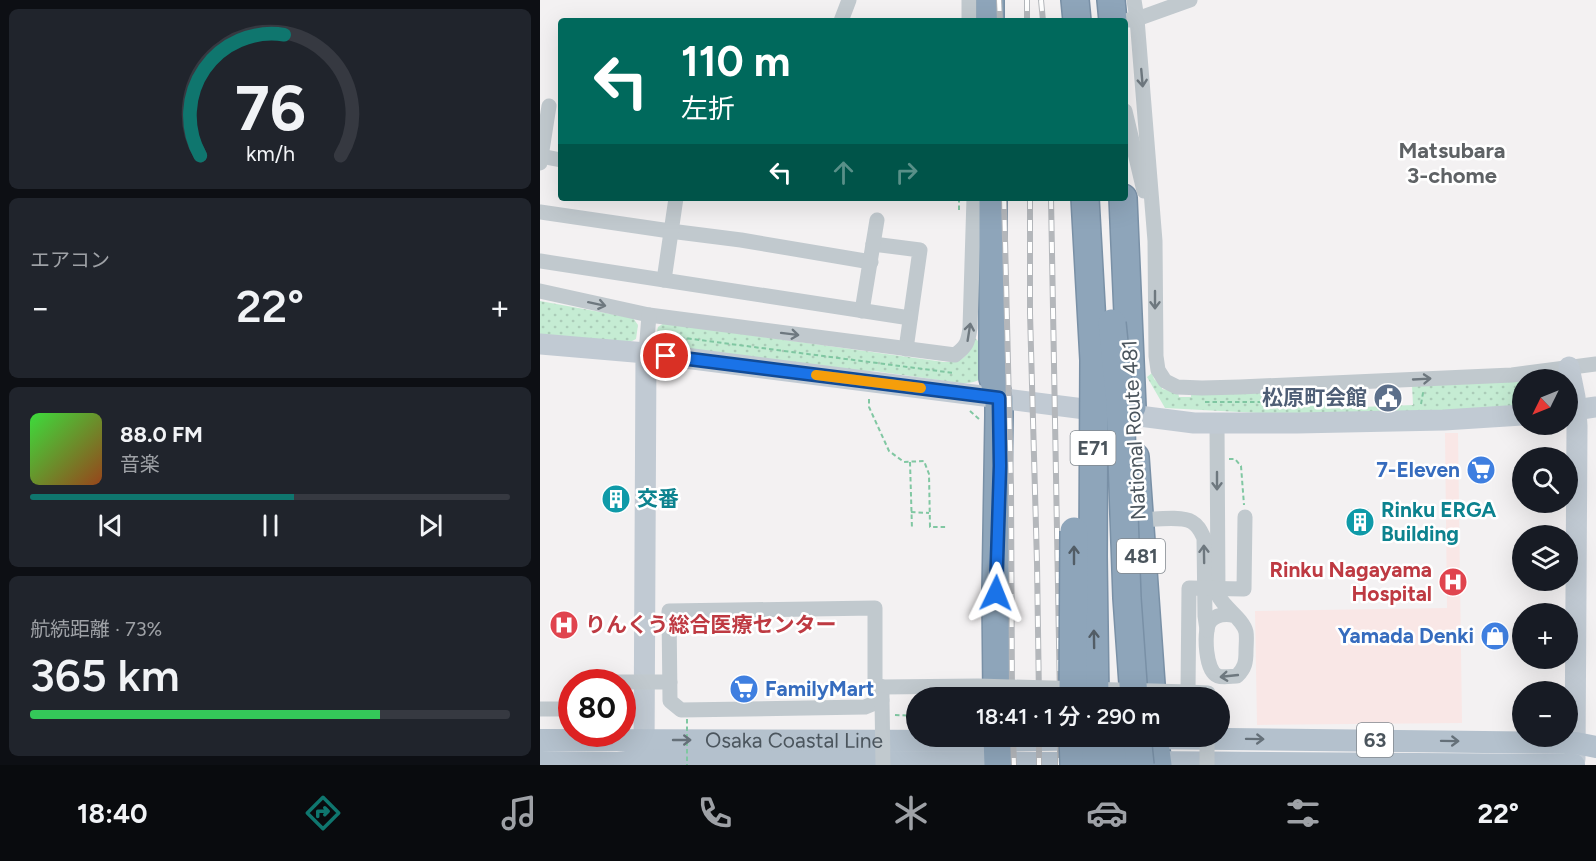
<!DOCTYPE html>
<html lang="ja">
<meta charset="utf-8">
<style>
:root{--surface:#171b24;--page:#20242c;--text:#f1f3f6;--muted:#9ea1a6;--line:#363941;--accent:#0f766e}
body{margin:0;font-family:Figtree,"Noto Sans JP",sans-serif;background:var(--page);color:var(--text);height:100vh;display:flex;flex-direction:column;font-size:22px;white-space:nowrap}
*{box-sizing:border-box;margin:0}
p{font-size:20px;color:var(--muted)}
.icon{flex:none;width:33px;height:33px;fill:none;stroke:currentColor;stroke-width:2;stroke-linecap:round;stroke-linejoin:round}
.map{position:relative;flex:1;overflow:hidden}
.sheet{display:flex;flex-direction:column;gap:9px;padding:9px;background:#0d0f14;width:540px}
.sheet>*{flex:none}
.top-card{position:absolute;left:18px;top:18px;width:570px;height:183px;border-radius:6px;box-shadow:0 6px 24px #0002;background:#00695c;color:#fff;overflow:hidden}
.needle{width:39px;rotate:227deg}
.controls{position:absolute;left:972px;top:369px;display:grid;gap:12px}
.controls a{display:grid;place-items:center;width:66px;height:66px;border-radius:50%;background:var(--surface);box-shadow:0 6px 24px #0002;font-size:30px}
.speed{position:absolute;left:18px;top:669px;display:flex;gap:12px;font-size:30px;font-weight:700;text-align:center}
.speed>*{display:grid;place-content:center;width:78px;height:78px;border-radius:50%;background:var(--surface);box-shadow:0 6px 24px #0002;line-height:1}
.speed .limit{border:9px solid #d22;background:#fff;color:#111}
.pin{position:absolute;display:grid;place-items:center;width:51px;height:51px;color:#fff;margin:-26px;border:3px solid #fff;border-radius:50%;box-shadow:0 2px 6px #0007}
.me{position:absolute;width:66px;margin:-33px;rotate:2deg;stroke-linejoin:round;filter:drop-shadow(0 0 4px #0008)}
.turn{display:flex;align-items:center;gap:21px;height:126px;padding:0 24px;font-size:27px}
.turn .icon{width:78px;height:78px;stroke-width:2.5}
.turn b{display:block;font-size:42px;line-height:51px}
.lanes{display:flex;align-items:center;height:57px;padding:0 24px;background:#0003;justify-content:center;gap:30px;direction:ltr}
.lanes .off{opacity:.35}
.big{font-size:45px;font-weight:600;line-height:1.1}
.sheet .tile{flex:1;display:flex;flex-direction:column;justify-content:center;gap:9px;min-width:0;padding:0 21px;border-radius:9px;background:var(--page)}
.sheet .dial{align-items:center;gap:0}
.dial svg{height:156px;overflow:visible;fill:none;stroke:var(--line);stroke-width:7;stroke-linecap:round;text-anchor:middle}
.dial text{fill:var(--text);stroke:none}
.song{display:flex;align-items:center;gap:18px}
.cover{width:72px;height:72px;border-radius:9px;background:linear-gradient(135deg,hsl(120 70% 55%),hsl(20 70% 35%))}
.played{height:6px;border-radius:3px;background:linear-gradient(90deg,var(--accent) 55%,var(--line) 55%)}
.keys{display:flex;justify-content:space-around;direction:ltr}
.heat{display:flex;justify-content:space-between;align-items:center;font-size:33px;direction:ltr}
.charge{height:9px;border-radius:4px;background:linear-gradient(90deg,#34c759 73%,var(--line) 0)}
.trip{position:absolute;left:366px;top:687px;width:324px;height:60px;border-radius:30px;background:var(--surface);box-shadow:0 6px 24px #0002;font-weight:600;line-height:60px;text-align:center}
.dock{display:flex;height:96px;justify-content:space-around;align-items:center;background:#090b0e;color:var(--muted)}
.dock .icon{width:42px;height:42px}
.dock .on{color:var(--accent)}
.dock b{font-size:27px;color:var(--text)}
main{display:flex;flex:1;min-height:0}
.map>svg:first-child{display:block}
.medical{fill:#f9e7e6}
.green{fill:url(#green-dots)}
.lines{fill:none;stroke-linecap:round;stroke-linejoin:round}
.highway-casing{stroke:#7990a6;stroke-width:30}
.path{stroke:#80c7a2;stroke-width:2;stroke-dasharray:4.5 3;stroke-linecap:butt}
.street{stroke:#c1c9ce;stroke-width:15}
.secondary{stroke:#c1cad3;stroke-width:21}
.primary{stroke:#b4c1cd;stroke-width:22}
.highway{stroke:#8ea5ba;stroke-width:27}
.rail-casing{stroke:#b4b7bb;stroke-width:6}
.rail{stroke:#fff;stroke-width:4;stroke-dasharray:11;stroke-linecap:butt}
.highway-bridge-casing{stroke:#7990a6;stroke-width:30;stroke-linecap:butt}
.path-bridge{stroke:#80c7a2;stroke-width:2;stroke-dasharray:4.5 3;stroke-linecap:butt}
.street-bridge{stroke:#c1c9ce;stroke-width:15}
.highway-bridge{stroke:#8ea5ba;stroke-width:27}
.oneway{stroke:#6e787f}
.oneway2{stroke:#525d66}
.oneway3{stroke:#657079}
.route-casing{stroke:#114b97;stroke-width:15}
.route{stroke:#1a73e8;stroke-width:10}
.slow{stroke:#f59e0b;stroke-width:10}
.labels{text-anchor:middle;stroke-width:5;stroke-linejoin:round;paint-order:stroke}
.shield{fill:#fff;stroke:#81888e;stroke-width:1.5}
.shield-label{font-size:20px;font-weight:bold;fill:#4b555d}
.service-label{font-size:21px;font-weight:bold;fill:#4e5e75;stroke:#fff;text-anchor:end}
.street-label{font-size:21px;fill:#4b555d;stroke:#fff}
.shop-label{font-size:21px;font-weight:bold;fill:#366cbe;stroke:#fff;text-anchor:end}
.culture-label{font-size:21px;font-weight:bold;fill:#0d838f;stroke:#fff;text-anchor:start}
.health-label{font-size:21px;font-weight:bold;fill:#be3a42;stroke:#fff;text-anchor:end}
.neighbourhood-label{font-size:22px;font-weight:bold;fill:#5e6265;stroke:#fff}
</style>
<main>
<section class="sheet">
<div class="tile dial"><svg viewBox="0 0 100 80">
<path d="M14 69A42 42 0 1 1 86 69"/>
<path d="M14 69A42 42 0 0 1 57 7" stroke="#0f766e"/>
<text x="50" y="56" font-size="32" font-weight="700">76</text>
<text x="50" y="72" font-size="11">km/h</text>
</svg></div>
<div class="tile"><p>エアコン</p>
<div class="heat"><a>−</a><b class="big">22°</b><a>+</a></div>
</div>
<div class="tile">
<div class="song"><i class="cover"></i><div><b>88.0 FM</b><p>音楽</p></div></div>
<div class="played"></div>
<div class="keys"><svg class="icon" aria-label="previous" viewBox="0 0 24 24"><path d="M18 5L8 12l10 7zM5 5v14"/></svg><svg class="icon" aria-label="pause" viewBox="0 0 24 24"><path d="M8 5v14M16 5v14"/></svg><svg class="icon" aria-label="next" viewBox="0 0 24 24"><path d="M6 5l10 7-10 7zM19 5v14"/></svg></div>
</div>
<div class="tile"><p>航続距離 · 73%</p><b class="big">365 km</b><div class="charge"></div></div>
</section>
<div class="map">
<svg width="1056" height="765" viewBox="0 0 1056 765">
<defs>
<pattern id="green-dots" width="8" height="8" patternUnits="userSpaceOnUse" patternTransform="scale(1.5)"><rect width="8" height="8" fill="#c5ecd3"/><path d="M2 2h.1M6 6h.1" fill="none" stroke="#abccb8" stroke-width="1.8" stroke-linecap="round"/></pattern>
</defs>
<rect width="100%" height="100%" fill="#f3f1f2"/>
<path class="medical" d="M 905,433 L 918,433 L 922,723 L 717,725 L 715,611 L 907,608 Z"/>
<g class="green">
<path d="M 0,301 L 93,318 L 98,325 L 96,339 L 90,342 L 0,337 Z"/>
<path d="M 124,323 L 404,362 C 425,362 428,356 434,337 L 444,347 L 443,377 C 436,383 429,383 420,383 L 334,371 L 311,372 L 122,348 L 115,339 L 118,327 Z"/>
<path d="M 612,373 L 614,379 L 622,386 L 622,389 L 638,392 L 639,397 L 651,397 L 651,393 L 794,388 L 796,408 L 873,405 L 872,385 L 982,380 L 982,405 L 924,410 L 774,416 L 625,408 L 607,377 Z"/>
</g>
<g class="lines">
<g class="highway-casing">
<g id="highway">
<path d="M 535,0 L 537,21"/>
<path d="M 571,0 L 573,21"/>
<path d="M 450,21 L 450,0"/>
<path d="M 453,198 L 453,378 L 459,398 L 459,416 L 456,593 L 457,698"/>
<path d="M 583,198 L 592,407"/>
<path d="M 595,457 L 612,698"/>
<path d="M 457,736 L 458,765"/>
<path d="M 614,736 L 618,765"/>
</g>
</g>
<g class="path">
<path d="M 419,210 L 419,198"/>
<path d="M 128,340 L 129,336 L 414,373"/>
<path d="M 329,399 L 329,407 L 349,451 L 364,462 L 384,461 L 389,474 L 390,527 L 407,527"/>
<path d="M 665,402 L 780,402 L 783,406"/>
<path d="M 881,404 L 883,393 L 884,393"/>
<path d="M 430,411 L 439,419"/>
<path d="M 689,459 L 695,459 L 701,466 L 704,505"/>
<path d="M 370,462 L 372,529"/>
<path d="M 371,512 L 389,513"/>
<path d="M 355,715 L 376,716"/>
</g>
<g class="street">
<path d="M 429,0 L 429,21"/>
<path d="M 594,0 L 597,19 L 615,241 L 616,356 L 618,370 L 625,381 L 637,387 L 662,388 L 700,387 L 972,375 L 1056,364"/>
<path d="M 589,20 L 597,19 L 650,0"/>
<path d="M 301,21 L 309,0"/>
<path d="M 585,111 L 604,191"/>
<path d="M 1,156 L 21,160"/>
<path d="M 0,163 L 9,106"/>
<path d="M 0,212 L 130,231 L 201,240 L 331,262"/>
<path d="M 333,244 L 380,250 L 366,349"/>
<path d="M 0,261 L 370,318"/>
<path d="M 124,280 L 136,198"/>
<path d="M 0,291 L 109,315 L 415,355 C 427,346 428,342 430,328 L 434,198"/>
<path d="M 322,311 L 337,220"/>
<path d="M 106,353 L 109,315"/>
<path d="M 677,423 L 678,595 C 684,608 703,619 706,632 C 707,638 706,645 706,651 C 706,662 705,668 697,676 C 692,676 683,678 678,676 C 665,671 664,633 669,623 C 675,614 687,613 695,616"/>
<path d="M 599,520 C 612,520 641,515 652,522 C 659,526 661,532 664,538 L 665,616 L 667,630"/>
<path d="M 335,608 L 335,684 L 342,687 L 342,700 L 325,707 L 141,710 L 130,701 L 129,611 Z"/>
<path d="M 0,709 L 32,709"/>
</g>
<g class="secondary">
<path d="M 0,344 L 106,353 L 654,423 L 757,423 L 904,420 L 982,415"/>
<path d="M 1029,367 L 1035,397 L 1037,426 L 1035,759"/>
<path d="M 1028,411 L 1056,407"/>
<path d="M 104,755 L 106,353"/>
</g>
<g class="primary">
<path d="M 598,738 L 1036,743 L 1056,747"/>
<path id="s1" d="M 0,740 L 457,741 L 550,739"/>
<path d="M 0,762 L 78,763 L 104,760 L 457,763 L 550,763"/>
<path d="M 601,762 L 1034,765"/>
</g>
<use href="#highway" class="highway"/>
<g class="rail-casing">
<g id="rail">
<path d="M 459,0 L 460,21"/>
<path d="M 487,0 L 487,21"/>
<path d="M 501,0 L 503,21"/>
<path d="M 464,198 L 471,487 L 472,698"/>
<path d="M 490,198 L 490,313 L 497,563 L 499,698"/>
<path d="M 511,198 L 520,698"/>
<path d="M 473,736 L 474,765"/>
<path d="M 499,736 L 499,765"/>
<path d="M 520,736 L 520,765"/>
</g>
</g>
<use href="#rail" class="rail"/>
<g class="highway-bridge-casing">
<g id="highway-bridge">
<path d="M 545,198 L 554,360 L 553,556 L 555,698"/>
<path d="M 572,323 L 580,402 L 587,598 L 594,698"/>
<path d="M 533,698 L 534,531"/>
<path d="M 533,736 L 534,765"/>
<path d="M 555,736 L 556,765"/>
<path d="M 577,736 L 577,765"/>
<path d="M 597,736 L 600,765"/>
</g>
</g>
<path class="path-bridge" d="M 147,719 L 147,765"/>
<g class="street-bridge">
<path d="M 55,682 L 130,682"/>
<path d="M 342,687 L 438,686 L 648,692 L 668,693 L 668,698"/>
<path d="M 648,692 L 649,588 L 704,589 L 705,517"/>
<path d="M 342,700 L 343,765"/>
<path d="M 667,765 L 667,736"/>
</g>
<use href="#highway-bridge" class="highway-bridge"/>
</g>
<defs><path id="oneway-shaft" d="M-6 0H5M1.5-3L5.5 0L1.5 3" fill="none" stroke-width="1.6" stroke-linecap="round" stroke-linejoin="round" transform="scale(1.5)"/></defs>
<g class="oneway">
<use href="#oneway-shaft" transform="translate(602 78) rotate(85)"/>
<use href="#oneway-shaft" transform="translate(615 300) rotate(90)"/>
<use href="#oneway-shaft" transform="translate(57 304) rotate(12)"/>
<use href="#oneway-shaft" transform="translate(429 332) rotate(-81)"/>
<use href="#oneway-shaft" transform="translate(250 334) rotate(7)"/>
<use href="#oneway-shaft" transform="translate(882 379) rotate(-3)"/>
<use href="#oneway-shaft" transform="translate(677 481) rotate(90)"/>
<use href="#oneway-shaft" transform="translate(664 554) rotate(-91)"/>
<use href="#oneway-shaft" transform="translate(689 676) rotate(174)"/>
</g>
<g class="oneway2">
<use href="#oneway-shaft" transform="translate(534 555) rotate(-90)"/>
<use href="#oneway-shaft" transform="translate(554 639) rotate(-91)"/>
</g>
<g class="oneway3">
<use href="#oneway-shaft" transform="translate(715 739) rotate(1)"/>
<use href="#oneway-shaft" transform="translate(142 740)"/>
<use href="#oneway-shaft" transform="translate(910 741) rotate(1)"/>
</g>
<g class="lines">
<g class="route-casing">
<path id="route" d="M 126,356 L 459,398 L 460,466 L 456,593"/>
</g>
<use href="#route" class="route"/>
<path class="slow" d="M 276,375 L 381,388"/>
</g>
<defs>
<g id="civic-disc" transform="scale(1.5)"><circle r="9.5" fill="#5c6f8a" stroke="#fff"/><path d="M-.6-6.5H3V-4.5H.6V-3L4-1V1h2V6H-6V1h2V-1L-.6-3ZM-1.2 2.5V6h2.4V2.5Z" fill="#fff"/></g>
<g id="supermarket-disc" transform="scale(1.5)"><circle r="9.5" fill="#3f7fe0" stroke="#fff"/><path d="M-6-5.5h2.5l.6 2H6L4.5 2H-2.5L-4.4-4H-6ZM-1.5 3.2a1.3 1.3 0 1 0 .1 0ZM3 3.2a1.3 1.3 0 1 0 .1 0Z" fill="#fff"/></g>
<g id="building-disc" transform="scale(1.5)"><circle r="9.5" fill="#0f9aa8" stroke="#fff"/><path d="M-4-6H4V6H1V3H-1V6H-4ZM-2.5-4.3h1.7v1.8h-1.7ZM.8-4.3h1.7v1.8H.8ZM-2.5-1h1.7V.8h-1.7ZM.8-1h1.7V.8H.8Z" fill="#fff"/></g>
<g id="hospital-disc" transform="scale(1.5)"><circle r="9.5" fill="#e0444e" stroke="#fff"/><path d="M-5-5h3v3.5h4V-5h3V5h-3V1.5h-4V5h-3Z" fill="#fff"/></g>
<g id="shop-disc" transform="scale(1.5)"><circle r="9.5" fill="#3f7fe0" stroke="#fff"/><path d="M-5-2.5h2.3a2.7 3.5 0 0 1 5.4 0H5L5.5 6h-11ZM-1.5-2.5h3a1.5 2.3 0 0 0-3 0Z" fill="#fff"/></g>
</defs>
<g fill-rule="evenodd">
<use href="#civic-disc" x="848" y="398"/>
<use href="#supermarket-disc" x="941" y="470"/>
<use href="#building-disc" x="76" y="499"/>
<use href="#building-disc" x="820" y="522"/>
<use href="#hospital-disc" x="913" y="582"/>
<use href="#hospital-disc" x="24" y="625"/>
<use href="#shop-disc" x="955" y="636"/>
<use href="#supermarket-disc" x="204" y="689"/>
</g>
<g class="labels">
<g class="shield">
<rect x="530.5" y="431" width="45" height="34" rx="4.5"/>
<rect x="577" y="539" width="48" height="34" rx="4.5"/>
<rect x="817" y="723" width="36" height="34" rx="4.5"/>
</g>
<g class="shield-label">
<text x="553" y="455">E71</text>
<text x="601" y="563">481</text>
<text x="835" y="747">63</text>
</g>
<g class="service-label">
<text x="827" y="405">松原町会館</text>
</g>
<g class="street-label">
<text transform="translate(594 430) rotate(-93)" y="7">National Route 481</text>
<text dy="7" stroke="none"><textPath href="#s1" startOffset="254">Osaka Coastal Line</textPath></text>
</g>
<g class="shop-label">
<text x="920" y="477">7-Eleven</text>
<text x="934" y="643">Yamada Denki</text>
<text x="225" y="696" text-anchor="start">FamilyMart</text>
</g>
<g class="culture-label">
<text x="97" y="506">交番</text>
<text x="841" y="517">Rinku ERGA<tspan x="841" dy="24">Building</tspan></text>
</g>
<g class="health-label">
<text x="892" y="577">Rinku Nagayama<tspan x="892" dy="24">Hospital</tspan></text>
<text x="45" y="632" text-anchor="start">りんくう総合医療センター</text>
</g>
<g class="neighbourhood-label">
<text x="912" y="158">Matsubara<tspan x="912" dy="25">3-chome</tspan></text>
</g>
</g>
</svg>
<div class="controls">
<a><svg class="needle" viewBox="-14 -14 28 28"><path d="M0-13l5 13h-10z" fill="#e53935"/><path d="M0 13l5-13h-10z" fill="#9ea1a6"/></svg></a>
<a><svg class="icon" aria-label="search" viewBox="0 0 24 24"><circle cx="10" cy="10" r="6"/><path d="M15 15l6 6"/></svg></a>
<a><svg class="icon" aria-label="layers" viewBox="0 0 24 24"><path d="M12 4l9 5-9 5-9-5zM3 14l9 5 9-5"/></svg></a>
<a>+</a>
<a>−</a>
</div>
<div class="speed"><div class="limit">80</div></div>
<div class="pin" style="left:126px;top:356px;background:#d93025"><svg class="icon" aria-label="arrive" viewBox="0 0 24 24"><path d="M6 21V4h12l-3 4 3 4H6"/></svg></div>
<svg class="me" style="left:456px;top:593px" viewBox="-20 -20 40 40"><path d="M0-17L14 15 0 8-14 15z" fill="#1a73e8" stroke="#fff" stroke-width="4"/></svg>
<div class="trip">18:41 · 1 分 · 290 m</div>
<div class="top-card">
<div class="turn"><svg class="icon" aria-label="left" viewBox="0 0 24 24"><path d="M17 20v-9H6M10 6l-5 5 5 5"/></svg><div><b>110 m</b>左折</div></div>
<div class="lanes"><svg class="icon" aria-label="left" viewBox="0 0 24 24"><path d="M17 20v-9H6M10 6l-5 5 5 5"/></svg><svg class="icon off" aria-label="ahead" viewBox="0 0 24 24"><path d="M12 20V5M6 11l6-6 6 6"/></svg><svg class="icon off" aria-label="right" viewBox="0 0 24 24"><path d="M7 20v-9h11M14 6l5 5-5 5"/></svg></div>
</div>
</div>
</main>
<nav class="dock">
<b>18:40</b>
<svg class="icon on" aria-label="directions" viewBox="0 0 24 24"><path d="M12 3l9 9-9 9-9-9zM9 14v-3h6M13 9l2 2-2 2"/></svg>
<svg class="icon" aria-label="music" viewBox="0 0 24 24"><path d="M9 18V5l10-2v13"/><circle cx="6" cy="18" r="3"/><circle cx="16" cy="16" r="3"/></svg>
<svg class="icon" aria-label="phone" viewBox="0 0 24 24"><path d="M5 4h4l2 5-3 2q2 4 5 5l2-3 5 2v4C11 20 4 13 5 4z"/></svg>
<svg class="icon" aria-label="climate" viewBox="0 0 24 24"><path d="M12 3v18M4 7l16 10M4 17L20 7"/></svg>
<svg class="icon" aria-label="car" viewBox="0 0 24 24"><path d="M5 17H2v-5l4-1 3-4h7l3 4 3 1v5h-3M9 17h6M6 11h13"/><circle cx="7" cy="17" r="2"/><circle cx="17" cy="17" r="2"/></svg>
<svg class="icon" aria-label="filters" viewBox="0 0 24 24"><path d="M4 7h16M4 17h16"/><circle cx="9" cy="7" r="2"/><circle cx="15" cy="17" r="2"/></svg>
<b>22°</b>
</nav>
